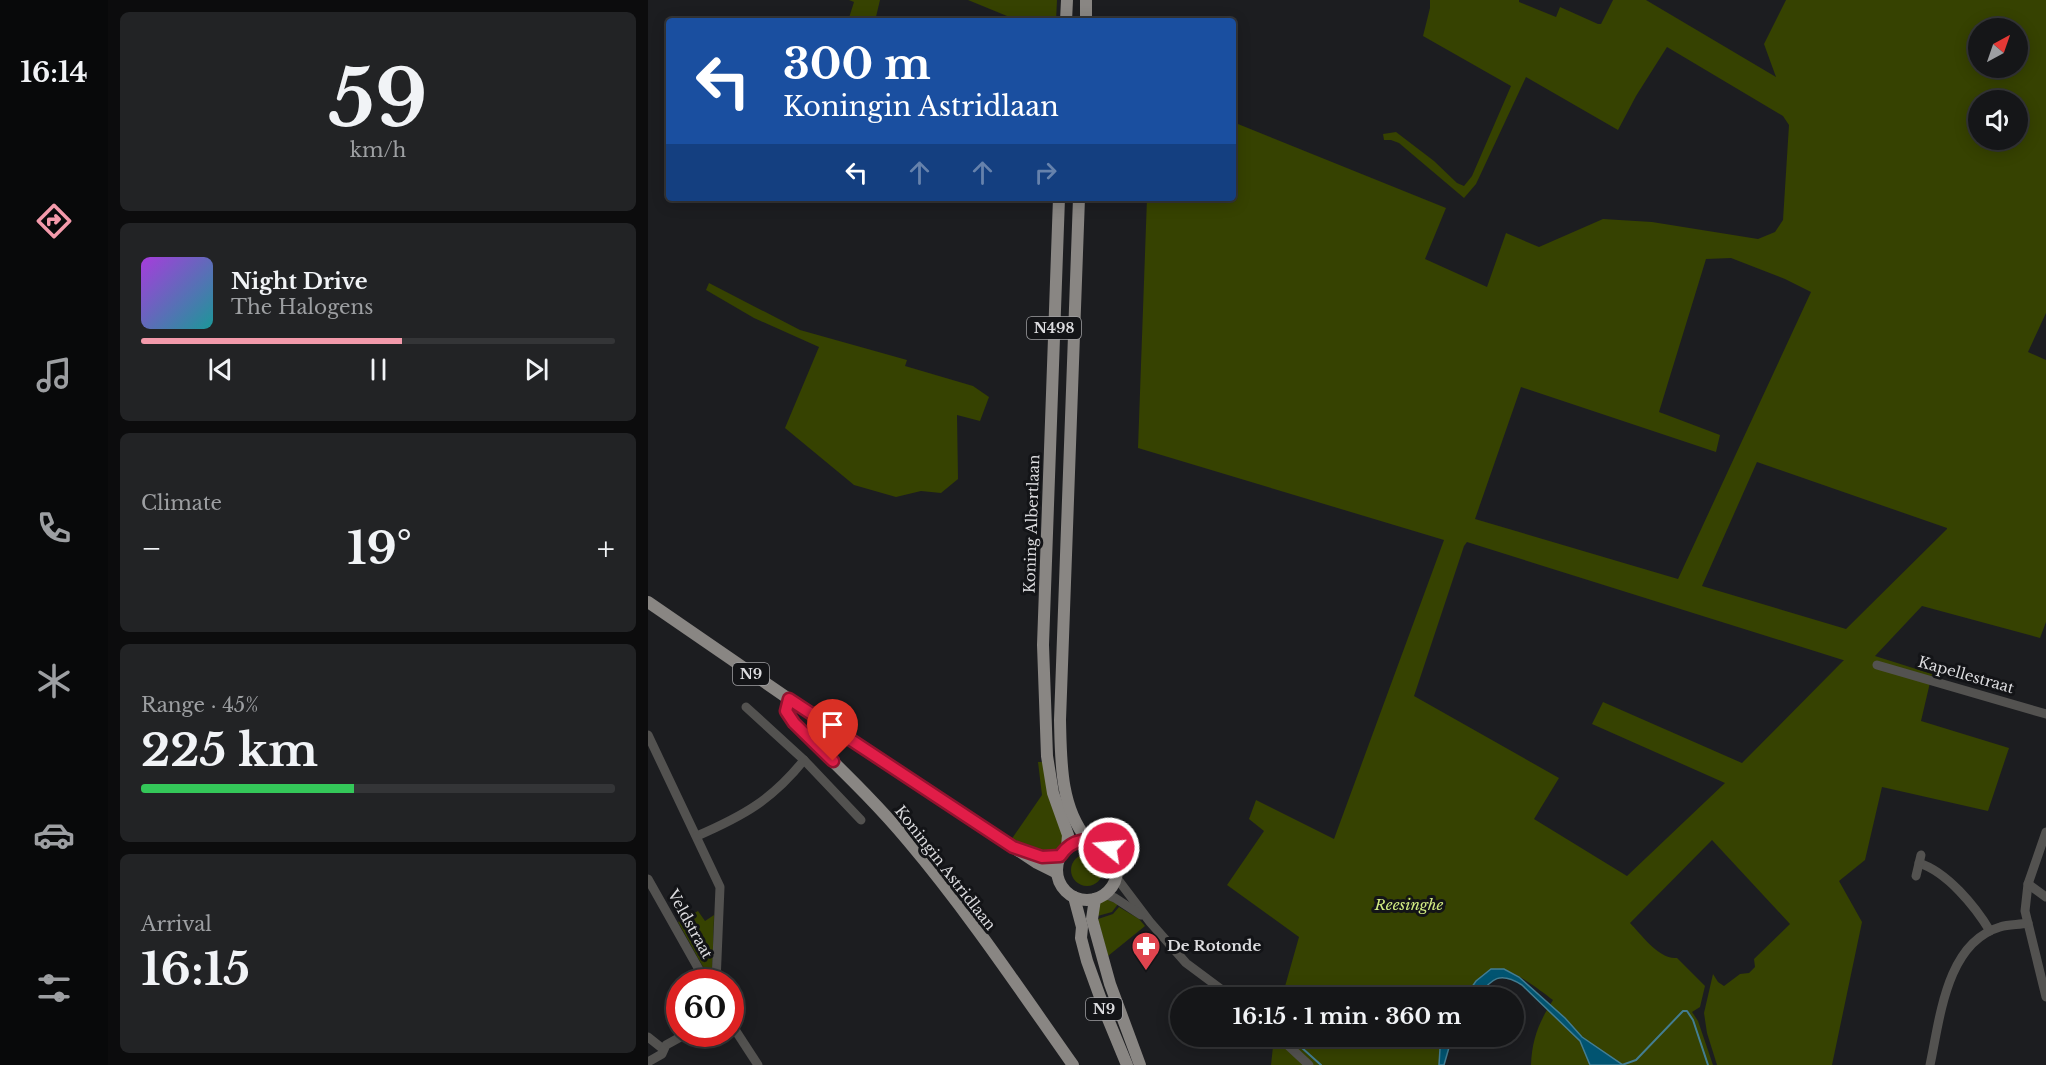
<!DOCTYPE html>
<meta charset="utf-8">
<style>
:root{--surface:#151618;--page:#222325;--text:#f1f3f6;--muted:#9d9fa2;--line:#343537;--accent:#f39aab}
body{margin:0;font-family:"Libre Baskerville",serif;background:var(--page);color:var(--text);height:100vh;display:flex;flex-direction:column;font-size:22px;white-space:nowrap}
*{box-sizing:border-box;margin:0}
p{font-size:20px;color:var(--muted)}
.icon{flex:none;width:33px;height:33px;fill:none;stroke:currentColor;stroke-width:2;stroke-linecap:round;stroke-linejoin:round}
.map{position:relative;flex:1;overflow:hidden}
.panel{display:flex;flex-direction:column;gap:12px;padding:12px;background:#0c0c0d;width:540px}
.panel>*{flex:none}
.hud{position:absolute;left:18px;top:18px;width:570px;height:183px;border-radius:6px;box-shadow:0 3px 15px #0003,0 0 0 2px var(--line);background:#1a4fa0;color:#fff;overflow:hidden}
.needle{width:39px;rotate:40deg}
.fabs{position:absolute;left:1320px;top:18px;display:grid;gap:12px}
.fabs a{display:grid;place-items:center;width:60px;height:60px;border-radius:50%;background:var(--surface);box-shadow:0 3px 15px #0003,0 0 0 2px var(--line);font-size:30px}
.speed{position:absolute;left:18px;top:969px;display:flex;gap:12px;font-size:30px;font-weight:700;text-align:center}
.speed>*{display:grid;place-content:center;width:78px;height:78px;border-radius:50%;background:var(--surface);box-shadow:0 3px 15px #0003,0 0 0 2px var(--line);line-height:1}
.speed .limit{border:9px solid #d22;background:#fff;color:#111}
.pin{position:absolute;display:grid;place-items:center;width:51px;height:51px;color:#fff;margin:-62px -26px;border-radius:50% 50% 50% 0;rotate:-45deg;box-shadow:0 0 6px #0007}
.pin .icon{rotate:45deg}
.me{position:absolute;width:66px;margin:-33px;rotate:287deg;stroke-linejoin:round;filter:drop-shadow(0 0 4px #0008)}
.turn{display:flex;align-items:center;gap:21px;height:126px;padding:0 18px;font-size:27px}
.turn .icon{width:78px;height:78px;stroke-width:2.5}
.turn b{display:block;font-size:42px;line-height:51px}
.lanes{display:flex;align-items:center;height:57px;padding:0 18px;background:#0003;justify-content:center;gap:30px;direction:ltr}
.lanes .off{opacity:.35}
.big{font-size:45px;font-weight:800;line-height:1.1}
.panel .tile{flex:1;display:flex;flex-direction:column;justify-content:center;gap:9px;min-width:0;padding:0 21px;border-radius:9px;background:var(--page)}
.panel .dial{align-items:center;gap:0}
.dial b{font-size:78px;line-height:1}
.song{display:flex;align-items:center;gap:18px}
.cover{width:72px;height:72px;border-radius:9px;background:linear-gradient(135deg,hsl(280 70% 55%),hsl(180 70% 35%))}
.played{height:6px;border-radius:3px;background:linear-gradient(90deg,var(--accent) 55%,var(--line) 55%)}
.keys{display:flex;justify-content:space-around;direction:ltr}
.heat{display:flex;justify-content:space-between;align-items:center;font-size:33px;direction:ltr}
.charge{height:9px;border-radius:4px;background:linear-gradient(90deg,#34c759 45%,var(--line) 0)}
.trip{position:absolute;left:522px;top:987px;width:354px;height:60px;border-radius:30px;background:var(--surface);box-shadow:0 3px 15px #0003,0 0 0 2px var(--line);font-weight:800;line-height:60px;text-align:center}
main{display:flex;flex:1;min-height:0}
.dock{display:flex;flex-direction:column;width:108px;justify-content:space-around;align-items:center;background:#08090a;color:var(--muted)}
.dock .icon{width:42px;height:42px}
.dock .selected{color:var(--accent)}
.dock b{font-size:27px;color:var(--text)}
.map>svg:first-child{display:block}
.green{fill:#364201;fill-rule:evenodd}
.water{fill:#015471;stroke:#437d92;stroke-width:1.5}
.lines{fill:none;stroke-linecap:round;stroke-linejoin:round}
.stream{stroke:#437d92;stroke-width:2}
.minor{stroke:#535250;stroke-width:9}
.major{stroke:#898683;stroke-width:12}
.route-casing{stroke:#92132f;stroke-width:15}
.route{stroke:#e11d48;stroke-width:10}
.labels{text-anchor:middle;stroke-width:6;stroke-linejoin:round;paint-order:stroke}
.shield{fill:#131417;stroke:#a0a0a3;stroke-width:1.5}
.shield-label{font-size:14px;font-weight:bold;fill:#dcdcdf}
.street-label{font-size:15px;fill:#dcdcdf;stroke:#131417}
.park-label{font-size:15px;font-style:italic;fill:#d1eb82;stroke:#131417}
.poi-label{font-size:15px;font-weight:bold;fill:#dcdcdf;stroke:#131417;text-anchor:start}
</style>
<main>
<nav class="dock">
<b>16:14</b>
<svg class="icon selected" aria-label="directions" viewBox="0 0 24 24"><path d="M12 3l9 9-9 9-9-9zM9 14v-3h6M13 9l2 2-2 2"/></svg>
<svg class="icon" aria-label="music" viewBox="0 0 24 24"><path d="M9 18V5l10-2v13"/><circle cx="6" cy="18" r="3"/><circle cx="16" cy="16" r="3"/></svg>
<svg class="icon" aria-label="phone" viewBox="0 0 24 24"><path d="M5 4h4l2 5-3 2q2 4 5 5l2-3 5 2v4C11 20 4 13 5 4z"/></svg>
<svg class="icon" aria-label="climate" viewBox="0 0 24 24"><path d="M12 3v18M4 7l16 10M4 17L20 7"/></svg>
<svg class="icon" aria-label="car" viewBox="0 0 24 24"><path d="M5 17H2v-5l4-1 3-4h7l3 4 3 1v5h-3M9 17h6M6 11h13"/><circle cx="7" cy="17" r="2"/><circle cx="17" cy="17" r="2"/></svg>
<svg class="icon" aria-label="filters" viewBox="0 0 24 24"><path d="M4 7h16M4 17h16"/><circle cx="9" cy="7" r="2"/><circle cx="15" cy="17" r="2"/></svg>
</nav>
<section class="panel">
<div class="tile dial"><b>59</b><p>km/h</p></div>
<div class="tile">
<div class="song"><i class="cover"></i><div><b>Night Drive</b><p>The Halogens</p></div></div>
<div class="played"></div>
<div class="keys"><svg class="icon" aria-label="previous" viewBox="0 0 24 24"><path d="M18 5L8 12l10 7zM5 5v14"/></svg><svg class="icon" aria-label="pause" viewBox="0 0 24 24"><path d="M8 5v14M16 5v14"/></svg><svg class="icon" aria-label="next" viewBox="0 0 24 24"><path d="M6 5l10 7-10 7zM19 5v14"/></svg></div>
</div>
<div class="tile"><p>Climate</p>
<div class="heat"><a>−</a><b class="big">19°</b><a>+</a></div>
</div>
<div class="tile"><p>Range · 45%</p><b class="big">225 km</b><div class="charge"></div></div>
<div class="tile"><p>Arrival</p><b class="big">16:15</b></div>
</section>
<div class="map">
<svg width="1398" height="1065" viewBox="0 0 1398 1065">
<rect width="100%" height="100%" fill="#1c1d20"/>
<g class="green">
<path d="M 201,0 L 232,0 L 227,21 L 200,21 L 206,2 Z"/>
<path d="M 320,0 L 409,0 L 408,21 L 371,21 Z"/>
<path d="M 782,0 L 871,0 L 871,2 L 908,17 L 912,7 L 950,24 L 953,24 L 965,0 L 998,0 L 1128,77 L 1116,44 L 1138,0 L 1398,0 L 1398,313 L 1380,352 L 1398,360 L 1398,622 L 1392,638 L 1274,606 L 1227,656 L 1284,674 L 1273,721 L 1361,748 L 1340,811 L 1234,787 L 1217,860 L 1191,881 L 1214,922 L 1184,1065 L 1069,1065 L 1059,1033 L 1056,1013 L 1065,974 L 1070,982 L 1076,986 L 1092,974 L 1101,973 L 1107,967 L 1106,959 L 1142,924 L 1064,840 L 982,923 C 993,934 1011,960 1029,958 L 1057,986 L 1052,1007 L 1044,1012 L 1050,1021 L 1065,1065 L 883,1065 C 884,1039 891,1022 905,1000 C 892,990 858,963 843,970 C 831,974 824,988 817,997 L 634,997 L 651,937 L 579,885 L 616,831 L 601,819 L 608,800 L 686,839 L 796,540 L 490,448 L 499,198 L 585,198 L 585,122 L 798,208 L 777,259 L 839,287 L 858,233 L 891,247 L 955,219 L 1004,222 L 1110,239 L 1127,232 L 1135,220 L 1141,125 L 1135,116 L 1019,47 L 988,96 L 970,130 L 878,77 L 828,184 L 816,198 L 751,143 L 743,140 L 736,140 L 735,134 L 748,132 L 786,161 L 809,183 L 816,186 L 824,176 L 863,86 L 775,36 L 782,8 ZM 1330,28 L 1370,28 L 1370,68 L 1330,68 ZM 1330,100 L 1370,100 L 1370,140 L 1330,140 ZM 1083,258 L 1137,279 L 1163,292 L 1030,579 L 827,519 L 873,387 L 1068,452 L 1072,435 L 1011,412 L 1058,259 ZM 1109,462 L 1299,528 L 1299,529 L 1198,629 L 1054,586 ZM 819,542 L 1195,660 L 1196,660 L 1094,763 L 955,702 L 944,724 L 1077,783 L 979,876 L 886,819 L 911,778 L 766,696 L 816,546 Z"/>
<path d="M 61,283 L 152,330 L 259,360 L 257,366 L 325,386 L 341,397 L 332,421 L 309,415 L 310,479 L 293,493 L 273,491 L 248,497 L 206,485 L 137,428 L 171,347 L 106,318 L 58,290 Z"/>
<path d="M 390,762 L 395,762 C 401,783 420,825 414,845 C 412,851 404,853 398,853 C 387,854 371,847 363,840 L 394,795 Z"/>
<circle cx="439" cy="870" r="16"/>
<path d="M 458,899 L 470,904 L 464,912 L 446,917 L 451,903 Z"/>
<path d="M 471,907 L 491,919 L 497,926 L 460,956 L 450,919 L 465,914 Z"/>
<path d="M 50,911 L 57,921 L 66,915 L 64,977 L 59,974 L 30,922 Z"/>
<path d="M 626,1037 L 797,1037 L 792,1049 L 791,1065 L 623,1065 Z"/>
</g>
<g class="water">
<path d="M 843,969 L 856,969 L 871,977 L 917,1018 L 934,1037 L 975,1065 L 942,1065 L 932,1041 L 874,985 C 852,971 844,978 829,997 L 817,997 L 828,981 Z"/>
<path d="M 797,1036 L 804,1037 L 796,1065 L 791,1065 L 792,1049 Z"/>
</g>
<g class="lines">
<g class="stream">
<path d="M 644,1039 L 673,1065"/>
<path d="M 974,1065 L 988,1060 L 1035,1011 L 1039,1011 L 1045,1020 L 1060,1065"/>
</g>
<g class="minor">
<path d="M 1229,665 L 1398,714"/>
<path d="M 98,707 L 156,760"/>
<path d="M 0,735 L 72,887 L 68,982"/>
<path d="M 1398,832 L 1380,884 L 1377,911 L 1398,997"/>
<path d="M 49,836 C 95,816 124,800 156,760 L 213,820"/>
<path d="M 1271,863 C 1299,872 1327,906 1342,931"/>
<path d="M 1268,876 L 1273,855"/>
<path d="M 468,877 L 502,922 L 538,963 L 585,998"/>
<path d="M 0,879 L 58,982"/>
<path d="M 1380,884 L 1398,897"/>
<path d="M 457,894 L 467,898 L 493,915"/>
<path d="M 82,1022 L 110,1065"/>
<path d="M 630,1036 L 661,1065"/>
<path d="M 0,1037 L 15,1049"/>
<path d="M 0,1062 L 14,1054 L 18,1045 L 38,1034"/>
<path d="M 1282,1065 C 1292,1019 1298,943 1352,927 C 1361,924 1370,925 1380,923"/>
</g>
<g class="major">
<path d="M 418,21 L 419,0"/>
<path d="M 438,21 L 438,0"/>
<path d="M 411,198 L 395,645 L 399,756 L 405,793 L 420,835 L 419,847"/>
<path d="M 431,198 L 412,720 C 413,760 412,807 439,839"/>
<path d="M 0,602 L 170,719 L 389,863 L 409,873"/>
<path d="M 141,699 L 138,711 L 146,723 C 185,762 225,799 260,841 C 320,912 372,990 425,1065"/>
<circle cx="439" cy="870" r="30"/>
<path d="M 426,897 L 434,927 L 433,938 L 439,961 L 460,1019 L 479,1065"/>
<path d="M 447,899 L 444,919 L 462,984 L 492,1065"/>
</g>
</g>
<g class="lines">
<g class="route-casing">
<path id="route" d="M 185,761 L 146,723 L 138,711 L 141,699 L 365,847 L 394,857 L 412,856 C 424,838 444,835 461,848"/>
</g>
<use href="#route" class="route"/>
</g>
<defs>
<g id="pharmacy-pin" transform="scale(1.5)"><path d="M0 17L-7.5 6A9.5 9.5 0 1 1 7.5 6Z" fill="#e0444e" stroke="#131417"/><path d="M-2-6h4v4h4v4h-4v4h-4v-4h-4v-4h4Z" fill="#fff"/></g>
</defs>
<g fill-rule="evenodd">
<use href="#pharmacy-pin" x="498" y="946"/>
</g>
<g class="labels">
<g class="shield">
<rect x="379" y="317" width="54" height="22" rx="4.5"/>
<rect x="85" y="663" width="36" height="22" rx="4.5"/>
<rect x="438" y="998" width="36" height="22" rx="4.5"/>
</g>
<g class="shield-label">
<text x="406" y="333">N498</text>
<text x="103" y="679">N9</text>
<text x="456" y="1014">N9</text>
</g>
<g class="street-label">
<text transform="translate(384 524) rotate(-88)" y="5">Koning Albertlaan</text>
<text transform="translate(1318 675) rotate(16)" y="5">Kapellestraat</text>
<text transform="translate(297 868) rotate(52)" y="5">Koningin Astridlaan</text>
<text transform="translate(42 924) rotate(61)" y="5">Veldstraat</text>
</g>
<g class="park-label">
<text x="761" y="910">Reesinghe</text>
</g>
<g class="poi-label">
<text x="519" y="951">De Rotonde</text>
</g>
</g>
</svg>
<div class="fabs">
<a><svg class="needle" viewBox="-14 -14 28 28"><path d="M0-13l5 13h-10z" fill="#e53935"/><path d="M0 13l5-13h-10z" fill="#9d9fa2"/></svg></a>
<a><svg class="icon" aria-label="sound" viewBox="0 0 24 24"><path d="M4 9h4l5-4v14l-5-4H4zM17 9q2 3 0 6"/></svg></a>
</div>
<div class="speed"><div class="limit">60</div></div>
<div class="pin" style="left:185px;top:761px;background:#d93025"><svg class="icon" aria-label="arrive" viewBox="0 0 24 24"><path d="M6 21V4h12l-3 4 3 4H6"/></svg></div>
<svg class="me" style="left:461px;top:848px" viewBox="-20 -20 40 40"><circle r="17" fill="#e11d48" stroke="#fff" stroke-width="3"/><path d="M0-11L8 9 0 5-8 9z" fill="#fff"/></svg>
<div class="trip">16:15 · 1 min · 360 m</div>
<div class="hud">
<div class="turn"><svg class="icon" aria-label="left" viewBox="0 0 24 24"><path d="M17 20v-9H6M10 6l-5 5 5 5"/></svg><div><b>300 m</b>Koningin Astridlaan</div></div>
<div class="lanes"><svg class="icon" aria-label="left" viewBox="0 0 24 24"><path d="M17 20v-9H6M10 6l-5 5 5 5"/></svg><svg class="icon off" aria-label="ahead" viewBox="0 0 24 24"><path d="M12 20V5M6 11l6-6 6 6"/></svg><svg class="icon off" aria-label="ahead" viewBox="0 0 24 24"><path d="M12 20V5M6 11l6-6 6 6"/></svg><svg class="icon off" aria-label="right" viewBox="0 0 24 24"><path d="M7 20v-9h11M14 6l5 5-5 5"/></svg></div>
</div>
</div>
</main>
